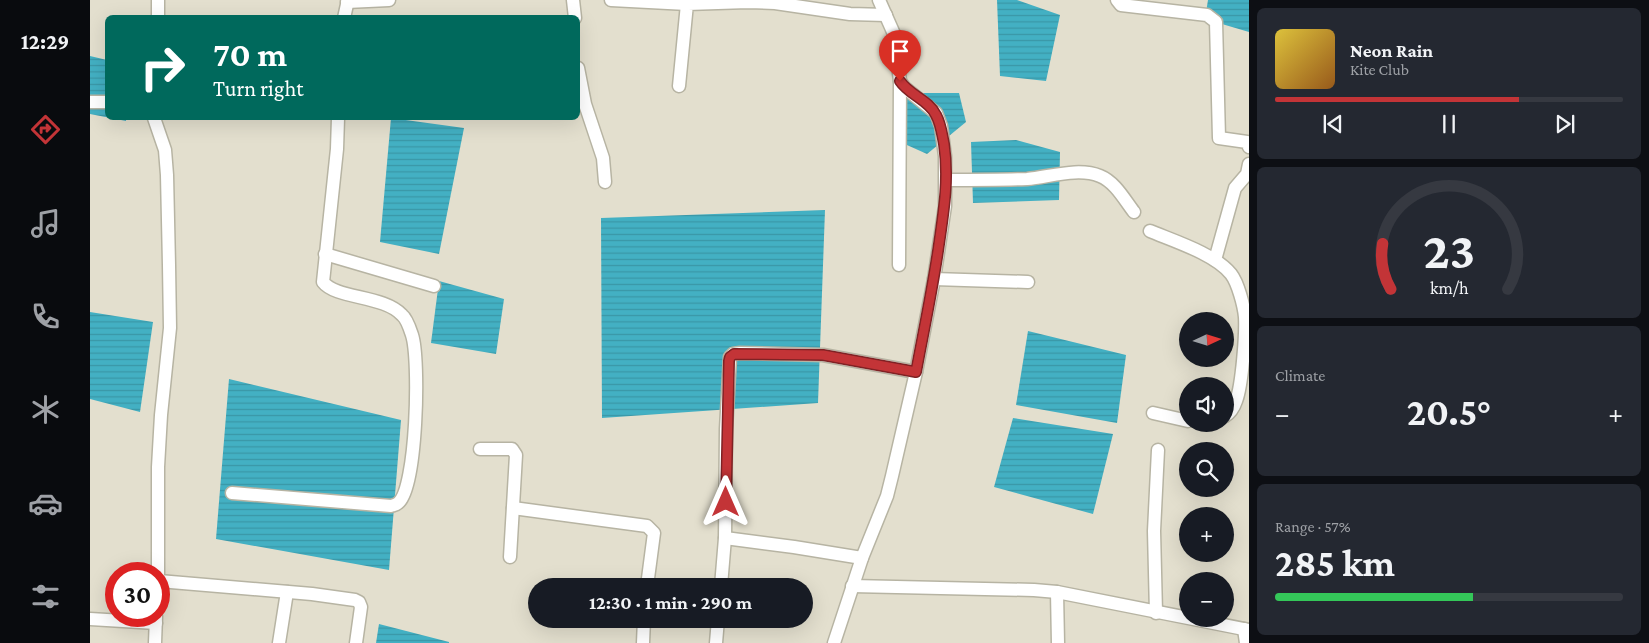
<!DOCTYPE html>
<meta charset="utf-8">
<style>
:root{--surface:#171b24;--page:#242831;--text:#f1f3f6;--muted:#9ea1a6;--line:#363941;--accent:#c33437}
body{margin:0;font-family:"Crimson Pro",serif;background:var(--page);color:var(--text);height:100vh;display:flex;flex-direction:column;font-size:19px;white-space:nowrap}
*{box-sizing:border-box;margin:0}
p{font-size:16px;color:var(--muted)}
.icon{flex:none;width:28px;height:28px;fill:none;stroke:currentColor;stroke-width:2;stroke-linecap:round;stroke-linejoin:round}
.map{position:relative;flex:1;overflow:hidden}
.sheet{display:flex;flex-direction:column;gap:8px;padding:8px;background:#0d0f14;width:400px}
.sheet>*{flex:none}
.guide{position:absolute;left:15px;top:15px;width:475px;height:105px;border-radius:8px;box-shadow:0 5px 20px #0002;background:#00695c;color:#fff;overflow:hidden}
.needle{width:32px;rotate:86deg}
.fabs{position:absolute;left:1089px;top:312px;display:grid;gap:10px}
.fabs a{display:grid;place-items:center;width:55px;height:55px;border-radius:50%;background:var(--surface);box-shadow:0 5px 20px #0002;font-size:25px}
.speed{position:absolute;left:15px;top:562px;display:flex;gap:10px;font-size:25px;font-weight:700;text-align:center}
.speed>*{display:grid;place-content:center;width:65px;height:65px;border-radius:50%;background:var(--surface);box-shadow:0 5px 20px #0002;line-height:1}
.speed .limit{border:8px solid #d22;background:#fff;color:#111}
.pin{position:absolute;display:grid;place-items:center;width:42px;height:42px;color:#fff;margin:-51px -21px;border-radius:50% 50% 50% 0;rotate:-45deg;box-shadow:0 0 5px #0007}
.pin .icon{rotate:45deg}
.me{position:absolute;width:55px;margin:-28px;rotate:0deg;stroke-linejoin:round;filter:drop-shadow(0 0 4px #0008)}
.turn{display:flex;align-items:center;gap:18px;height:105px;padding:0 25px;font-size:22px}
.turn .icon{width:65px;height:65px;stroke-width:2.5}
.turn b{display:block;font-size:35px;line-height:42px}
.big{font-size:38px;font-weight:700;line-height:1.1}
.sheet .tile{flex:1;display:flex;flex-direction:column;justify-content:center;gap:8px;min-width:0;padding:0 18px;border-radius:8px;background:var(--page)}
.sheet .dial{align-items:center;gap:0}
.dial svg{height:130px;overflow:visible;fill:none;stroke:var(--line);stroke-width:7;stroke-linecap:round;text-anchor:middle}
.dial text{fill:var(--text);stroke:none}
.song{display:flex;align-items:center;gap:15px}
.cover{width:60px;height:60px;border-radius:8px;background:linear-gradient(135deg,hsl(50 70% 55%),hsl(30 70% 35%))}
.played{height:5px;border-radius:2px;background:linear-gradient(90deg,var(--accent) 70%,var(--line) 70%)}
.keys{display:flex;justify-content:space-around;direction:ltr}
.heat{display:flex;justify-content:space-between;align-items:center;font-size:28px;direction:ltr}
.charge{height:8px;border-radius:4px;background:linear-gradient(90deg,#34c759 57%,var(--line) 0)}
.trip{position:absolute;left:438px;top:578px;width:285px;height:50px;border-radius:25px;background:var(--surface);box-shadow:0 5px 20px #0002;font-weight:700;line-height:50px;text-align:center}
main{display:flex;flex:1;min-height:0}
.menu{display:flex;flex-direction:column;width:90px;justify-content:space-around;align-items:center;background:#090b0e;color:var(--muted)}
.menu .icon{width:35px;height:35px}
.menu .selected{color:var(--accent)}
.menu b{font-size:22px;color:var(--text)}
.map>svg:first-child{display:block}
.water{fill:url(#water-rules)}
.lines{fill:none;stroke-linecap:round;stroke-linejoin:round}
.minor-casing{stroke:#b7b4a3;stroke-width:15}
.minor{stroke:#fff;stroke-width:12}
.route-casing{stroke:#7f2224;stroke-width:12}
.route{stroke:#c33437;stroke-width:9}
</style>
<main>
<nav class="menu">
<b>12:29</b>
<svg class="icon selected" aria-label="directions" viewBox="0 0 24 24"><path d="M12 3l9 9-9 9-9-9zM9 14v-3h6M13 9l2 2-2 2"/></svg>
<svg class="icon" aria-label="music" viewBox="0 0 24 24"><path d="M9 18V5l10-2v13"/><circle cx="6" cy="18" r="3"/><circle cx="16" cy="16" r="3"/></svg>
<svg class="icon" aria-label="phone" viewBox="0 0 24 24"><path d="M5 4h4l2 5-3 2q2 4 5 5l2-3 5 2v4C11 20 4 13 5 4z"/></svg>
<svg class="icon" aria-label="climate" viewBox="0 0 24 24"><path d="M12 3v18M4 7l16 10M4 17L20 7"/></svg>
<svg class="icon" aria-label="car" viewBox="0 0 24 24"><path d="M5 17H2v-5l4-1 3-4h7l3 4 3 1v5h-3M9 17h6M6 11h13"/><circle cx="7" cy="17" r="2"/><circle cx="17" cy="17" r="2"/></svg>
<svg class="icon" aria-label="filters" viewBox="0 0 24 24"><path d="M4 7h16M4 17h16"/><circle cx="9" cy="7" r="2"/><circle cx="15" cy="17" r="2"/></svg>
</nav>
<div class="map">
<svg width="1159" height="643" viewBox="0 0 1159 643">
<defs>
<pattern id="water-rules" width="6" height="5" patternUnits="userSpaceOnUse" patternTransform="scale(1.25)"><rect width="6" height="5" fill="#43b0c3"/><path d="M0 2.5h6" fill="none" stroke="#3a96a6"/></pattern>
</defs>
<rect width="100%" height="100%" fill="#e3dfce"/>
<g class="water">
<path d="M 907,0 L 927,0 L 970,15 L 956,81 L 910,76 Z"/>
<path d="M 1118,0 L 1159,0 L 1159,32 L 1115,19 Z"/>
<path d="M 0,56 L 17,60 L 18,118 L 36,118 L 36,121 L 0,114 Z"/>
<path d="M 808,93 L 869,93 L 876,122 L 837,154 L 808,141 Z"/>
<path d="M 301,118 L 374,128 L 349,254 L 290,242 Z"/>
<path d="M 926,140 L 970,152 L 969,200 L 883,203 L 881,142 Z"/>
<path d="M 735,210 L 728,403 L 512,418 L 511,218 Z"/>
<path d="M 349,281 L 414,299 L 406,354 L 341,343 Z"/>
<path d="M 0,312 L 63,322 L 50,412 L 0,399 Z"/>
<path d="M 938,331 L 1036,355 L 1027,423 L 926,405 Z"/>
<path d="M 139,379 L 311,420 L 299,570 L 126,539 Z"/>
<path d="M 923,418 L 1023,434 L 1003,514 L 904,487 Z"/>
<path d="M 289,624 L 359,642 L 359,643 L 286,643 Z"/>
</g>
<g class="lines">
<g class="minor-casing">
<g id="minor">
<path d="M 483,0 L 485,18"/>
<path d="M 521,0 L 597,4 L 597,0"/>
<path d="M 1027,0 L 1031,5 L 1117,15 L 1126,22 L 1129,138 L 1157,142 L 1159,147"/>
<path d="M 257,2 L 299,0"/>
<path d="M 68,18 L 68,0"/>
<path d="M 254,18 L 258,0"/>
<path d="M 488,68 L 495,104 L 513,158 L 515,182"/>
<path d="M 589,86 L 597,4 L 658,2 L 685,3 L 760,14 L 796,15"/>
<path d="M 0,102 L 18,102"/>
<path d="M 64,118 L 75,150 L 77,175 L 79,265 L 80,328 L 71,415 L 68,467 L 68,574"/>
<path d="M 856,180 C 883,180 910,180 937,179 C 960,177 988,167 1010,176 C 1025,182 1034,199 1044,212"/>
<path d="M 1060,231 C 1084,241 1125,254 1141,274 C 1148,283 1154,306 1155,317 C 1156,334 1152,386 1146,401 C 1144,407 1140,413 1135,416"/>
<path d="M 235,254 L 344,286"/>
<path d="M 1125,260 L 1145,188 L 1157,174 L 1159,164"/>
<path d="M 809,265 L 810,81"/>
<path d="M 844,279 L 938,282"/>
<path d="M 1063,413 L 1098,421"/>
<path d="M 390,449 L 422,449 L 426,455 L 420,557"/>
<path d="M 142,493 L 301,506 C 303,505 306,505 308,503 C 327,489 330,359 322,335 C 320,329 317,319 312,315 C 294,295 246,299 233,282 L 247,149 L 248,118"/>
<path d="M 423,508 L 557,526 L 564,533 L 557,586"/>
<path d="M 635,538 L 704,547 L 772,558"/>
<path d="M 69,581 L 222,594 L 265,600 L 269,602 L 271,607 L 266,643"/>
<path d="M 631,586 L 635,538 L 636,429 L 640,357 L 643,354 L 650,353 L 733,355 L 826,372"/>
<path d="M 762,586 L 944,590 L 967,592 L 1159,630"/>
<path d="M 967,592 L 968,643"/>
<path d="M 1066,613 L 1064,531 L 1068,450"/>
<path d="M 0,619 L 66,623"/>
<path d="M 1154,629 L 1156,643"/>
<path d="M 65,643 L 66,616"/>
<path d="M 189,643 L 197,592"/>
<path d="M 553,643 L 554,619"/>
<path d="M 626,643 L 628,619"/>
<path d="M 744,643 L 772,558 L 797,496 L 802,476 L 826,372 L 844,279 L 855,206 L 855,156 L 851,126 L 846,113 L 814,87 L 810,81 L 804,34 L 789,0"/>
</g>
</g>
<use href="#minor" class="minor"/>
</g>
<g class="lines">
<g class="route-casing">
<path id="route" d="M 636,502 L 639,361 L 640,357 L 644,354 L 733,355 L 826,372 C 834,329 843,287 849,244 C 854,210 859,178 854,144 C 852,134 851,124 846,115 C 839,100 819,95 810,81"/>
</g>
<use href="#route" class="route"/>
</g>
</svg>
<div class="fabs">
<a><svg class="needle" viewBox="-14 -14 28 28"><path d="M0-13l5 13h-10z" fill="#e53935"/><path d="M0 13l5-13h-10z" fill="#9ea1a6"/></svg></a>
<a><svg class="icon" aria-label="sound" viewBox="0 0 24 24"><path d="M4 9h4l5-4v14l-5-4H4zM17 9q2 3 0 6"/></svg></a>
<a><svg class="icon" aria-label="search" viewBox="0 0 24 24"><circle cx="10" cy="10" r="6"/><path d="M15 15l6 6"/></svg></a>
<a>+</a>
<a>−</a>
</div>
<div class="speed"><div class="limit">30</div></div>
<div class="pin" style="left:810px;top:81px;background:#d93025"><svg class="icon" aria-label="arrive" viewBox="0 0 24 24"><path d="M6 21V4h12l-3 4 3 4H6"/></svg></div>
<svg class="me" style="left:636px;top:502px" viewBox="-20 -20 40 40"><path d="M0-17L14 15 0 8-14 15z" fill="#c33437" stroke="#fff" stroke-width="4"/></svg>
<div class="trip">12:30 · 1 min · 290 m</div>
<div class="guide">
<div class="turn"><svg class="icon" aria-label="right" viewBox="0 0 24 24"><path d="M7 20v-9h11M14 6l5 5-5 5"/></svg><div><b>70 m</b>Turn right</div></div>
</div>
</div>
<section class="sheet">
<div class="tile">
<div class="song"><i class="cover"></i><div><b>Neon Rain</b><p>Kite Club</p></div></div>
<div class="played"></div>
<div class="keys"><svg class="icon" aria-label="previous" viewBox="0 0 24 24"><path d="M18 5L8 12l10 7zM5 5v14"/></svg><svg class="icon" aria-label="pause" viewBox="0 0 24 24"><path d="M8 5v14M16 5v14"/></svg><svg class="icon" aria-label="next" viewBox="0 0 24 24"><path d="M6 5l10 7-10 7zM19 5v14"/></svg></div>
</div>
<div class="tile dial"><svg viewBox="0 0 100 80">
<path d="M14 69A42 42 0 1 1 86 69"/>
<path d="M14 69A42 42 0 0 1 9 41" stroke="#c33437"/>
<text x="50" y="56" font-size="32" font-weight="700">23</text>
<text x="50" y="72" font-size="11">km/h</text>
</svg></div>
<div class="tile"><p>Climate</p>
<div class="heat"><a>−</a><b class="big">20.5°</b><a>+</a></div>
</div>
<div class="tile"><p>Range · 57%</p><b class="big">285 km</b><div class="charge"></div></div>
</section>
</main>
